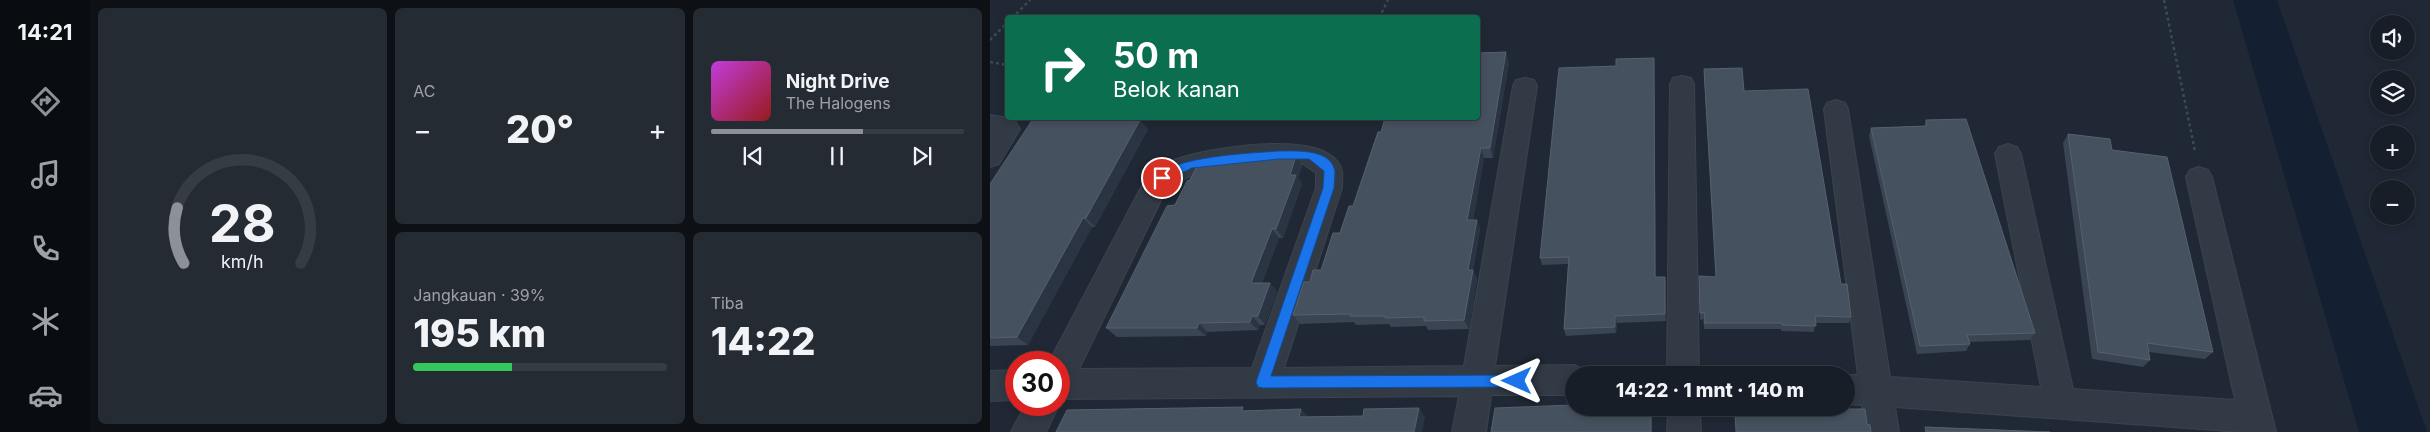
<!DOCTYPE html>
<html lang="id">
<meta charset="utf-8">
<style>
:root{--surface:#171e27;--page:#242b33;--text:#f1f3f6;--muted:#9ea2a7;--line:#363c44;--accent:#8c9099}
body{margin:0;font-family:Inter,sans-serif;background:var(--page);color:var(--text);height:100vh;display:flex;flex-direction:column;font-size:19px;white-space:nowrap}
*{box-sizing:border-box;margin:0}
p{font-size:16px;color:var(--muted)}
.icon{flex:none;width:28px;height:28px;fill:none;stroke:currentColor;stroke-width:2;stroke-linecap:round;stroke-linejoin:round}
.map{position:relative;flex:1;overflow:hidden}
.sheet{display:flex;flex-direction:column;gap:8px;padding:8px;background:#0d1015;width:900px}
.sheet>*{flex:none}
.top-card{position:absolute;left:15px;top:15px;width:475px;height:105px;border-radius:5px;box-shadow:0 2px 8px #0003,0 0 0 1px var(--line);background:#0b6e4f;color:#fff;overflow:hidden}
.controls{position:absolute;left:1380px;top:15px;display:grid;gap:10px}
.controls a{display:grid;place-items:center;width:45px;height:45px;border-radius:50%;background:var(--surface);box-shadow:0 2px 8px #0003,0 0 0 1px var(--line);font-size:25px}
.speed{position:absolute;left:15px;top:351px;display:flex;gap:10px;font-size:25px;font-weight:700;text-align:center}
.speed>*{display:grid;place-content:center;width:65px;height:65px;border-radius:50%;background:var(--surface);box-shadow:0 2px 8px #0003,0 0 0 1px var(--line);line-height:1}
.speed .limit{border:8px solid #d22;background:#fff;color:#111}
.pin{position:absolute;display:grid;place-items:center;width:42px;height:42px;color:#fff;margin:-21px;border:2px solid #fff;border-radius:50%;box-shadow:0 1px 5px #0007}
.me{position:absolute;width:55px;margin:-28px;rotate:270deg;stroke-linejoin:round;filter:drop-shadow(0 0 4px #0008)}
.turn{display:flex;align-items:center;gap:18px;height:105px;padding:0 25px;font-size:22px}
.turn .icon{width:65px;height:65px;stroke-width:2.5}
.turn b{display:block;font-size:35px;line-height:42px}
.big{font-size:38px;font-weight:800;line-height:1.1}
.sheet .tile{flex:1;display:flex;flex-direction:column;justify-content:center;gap:8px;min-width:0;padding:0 18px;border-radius:8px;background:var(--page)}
.sheet .dial{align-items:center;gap:0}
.dial svg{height:130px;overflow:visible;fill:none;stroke:var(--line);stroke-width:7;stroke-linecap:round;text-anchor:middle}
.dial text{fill:var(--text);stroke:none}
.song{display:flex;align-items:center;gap:15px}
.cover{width:60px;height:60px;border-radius:8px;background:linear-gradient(135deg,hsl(290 70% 55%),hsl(0 70% 35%))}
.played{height:5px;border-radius:2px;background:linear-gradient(90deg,var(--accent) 60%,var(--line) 60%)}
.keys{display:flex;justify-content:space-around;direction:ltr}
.heat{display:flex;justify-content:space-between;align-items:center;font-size:28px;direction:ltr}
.charge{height:8px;border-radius:4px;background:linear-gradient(90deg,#34c759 39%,var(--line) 0)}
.sheet .tiles{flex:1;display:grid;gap:8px;grid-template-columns:repeat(3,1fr)}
.tile:first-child{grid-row:span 2}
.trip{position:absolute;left:575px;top:366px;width:290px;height:50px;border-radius:25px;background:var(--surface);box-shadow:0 2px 8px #0003,0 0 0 1px var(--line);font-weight:800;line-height:50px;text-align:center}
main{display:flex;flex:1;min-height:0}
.tabs{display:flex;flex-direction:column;width:90px;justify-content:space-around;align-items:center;background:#090c10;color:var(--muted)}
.tabs .icon{width:35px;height:35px}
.tabs .selected{color:var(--accent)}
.tabs b{font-size:22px;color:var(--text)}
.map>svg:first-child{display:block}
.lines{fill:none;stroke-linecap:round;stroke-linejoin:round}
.river{fill:#142031;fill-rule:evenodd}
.minor-casing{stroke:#3c434e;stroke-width:2}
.path{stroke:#394c4e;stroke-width:2.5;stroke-dasharray:3 3;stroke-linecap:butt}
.minor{fill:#323a45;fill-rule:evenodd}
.wall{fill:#3a4453}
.shaded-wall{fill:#2a3442}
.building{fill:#46515f;stroke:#56606f}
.route{fill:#1a73e8;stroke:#114b97}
</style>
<main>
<nav class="tabs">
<b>14:21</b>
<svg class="icon selected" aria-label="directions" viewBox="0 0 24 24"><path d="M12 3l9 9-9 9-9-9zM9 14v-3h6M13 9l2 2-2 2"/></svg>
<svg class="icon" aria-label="music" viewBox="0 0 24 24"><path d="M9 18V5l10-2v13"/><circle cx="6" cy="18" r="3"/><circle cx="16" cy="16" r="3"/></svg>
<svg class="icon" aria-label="phone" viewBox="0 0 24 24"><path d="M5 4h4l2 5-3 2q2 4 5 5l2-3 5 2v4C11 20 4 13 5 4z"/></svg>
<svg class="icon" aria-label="climate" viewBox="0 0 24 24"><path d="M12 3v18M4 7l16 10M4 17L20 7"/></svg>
<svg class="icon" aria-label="car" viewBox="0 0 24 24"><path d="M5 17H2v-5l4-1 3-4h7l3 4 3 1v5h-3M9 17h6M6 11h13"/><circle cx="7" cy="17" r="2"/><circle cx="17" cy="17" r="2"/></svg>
</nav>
<section class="sheet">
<div class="tiles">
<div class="tile dial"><svg viewBox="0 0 100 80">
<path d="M14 69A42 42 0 1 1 86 69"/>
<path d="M14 69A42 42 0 0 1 10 35" stroke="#8c9099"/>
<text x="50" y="56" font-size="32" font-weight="700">28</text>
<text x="50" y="72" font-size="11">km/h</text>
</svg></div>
<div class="tile"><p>AC</p>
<div class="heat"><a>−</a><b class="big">20°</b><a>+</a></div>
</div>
<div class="tile">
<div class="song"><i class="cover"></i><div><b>Night Drive</b><p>The Halogens</p></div></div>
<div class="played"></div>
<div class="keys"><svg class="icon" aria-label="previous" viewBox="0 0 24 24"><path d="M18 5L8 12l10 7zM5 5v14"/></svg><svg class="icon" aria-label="pause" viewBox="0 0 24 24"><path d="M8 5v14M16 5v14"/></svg><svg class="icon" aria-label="next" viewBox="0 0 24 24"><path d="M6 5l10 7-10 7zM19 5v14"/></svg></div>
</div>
<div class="tile"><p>Jangkauan · 39%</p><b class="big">195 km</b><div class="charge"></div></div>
<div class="tile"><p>Tiba</p><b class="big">14:22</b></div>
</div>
</section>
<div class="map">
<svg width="1440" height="432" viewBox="0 0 1440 432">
<rect width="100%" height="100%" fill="#1f2834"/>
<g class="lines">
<path class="river" d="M 1243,0 L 1287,0 L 1437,432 L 1369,432 Z"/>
<g class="minor-casing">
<g id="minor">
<path d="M 692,76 L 701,78 L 704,84 L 709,375 L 677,375 L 680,84 L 683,78 Z"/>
<path d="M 535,78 L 544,80 L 547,86 L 505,366 L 584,365 L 595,370 L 598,375 L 584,375 L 584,395 L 501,395 L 496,432 L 462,432 L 469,396 L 69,399 L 69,362 L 59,362 L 157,176 C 166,169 176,163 187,159 C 220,148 324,130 348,162 C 354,170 352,179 352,188 L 294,368 L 474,366 L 523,86 L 526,80 ZM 313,164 L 326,173 L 326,188 L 262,368 L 89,369 L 176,190 C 210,163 271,163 313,164 Z"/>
<path d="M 846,100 L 855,103 L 858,109 L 900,377 L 1051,387 L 1005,154 L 1009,147 L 1018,144 L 1027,147 L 1031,154 L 1083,389 L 1245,400 L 1196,177 L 1200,170 L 1209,167 L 1218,170 L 1222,177 L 1286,432 L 1252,432 L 905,407 L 909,432 L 875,432 L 872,405 L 856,404 L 856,375 L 854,375 L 868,375 L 834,109 L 837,103 Z"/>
<path d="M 0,115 L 24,119 L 30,129 L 9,164 L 0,167 Z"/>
<path d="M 26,370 L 26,400 L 0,401 L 0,371 Z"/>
<path d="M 69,404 L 69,405 L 56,432 L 21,432 L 35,405 Z"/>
<path d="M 678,408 L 710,408 L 711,432 L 677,432 Z"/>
</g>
</g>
<g class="path">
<path d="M 1174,0 L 1205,151"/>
<path d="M 22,18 L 40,0"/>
<path d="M 389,18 L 398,0"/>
<path d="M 0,40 L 18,22"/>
<path d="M 0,62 L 18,65"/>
</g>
<use href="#minor" class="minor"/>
</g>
<g class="wall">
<path d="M 664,58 L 666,277 L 676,284 L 676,321 L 627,323 L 626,333 L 576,336 L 574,329 L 578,264 L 552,265 L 550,258 L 626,66 Z"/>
<path d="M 519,62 L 503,158 L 494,158 L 483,220 L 487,220 L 490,229 L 483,270 L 487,279 L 479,329 L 438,330 L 436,326 L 401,327 L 399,324 L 366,325 L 364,322 L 310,324 L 303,315 L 320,282 L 331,270 L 350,233 L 363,206 L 391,132 L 488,118 Z"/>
<path d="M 714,76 L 754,91 L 851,284 L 861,317 L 859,323 L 825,323 L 824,332 L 791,331 L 791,329 L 714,329 L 714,319 L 710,320 L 709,276 L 726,277 Z"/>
<path d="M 936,120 L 1045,333 L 1040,340 L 979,342 L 980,344 L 976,351 L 927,354 L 879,136 L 881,128 L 934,126 Z"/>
<path d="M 158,129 L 105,227 L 102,227 L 38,345 L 0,346 L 0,184 Z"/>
<path d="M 1078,134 L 1122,150 L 1223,352 L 1215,359 L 1159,352 L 1160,360 L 1153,367 L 1102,359 L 1073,143 Z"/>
<path d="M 306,156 L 312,166 L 308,178 L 312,184 L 293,238 L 289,238 L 272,283 L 280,283 L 287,292 L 275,325 L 270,325 L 268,330 L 217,332 L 216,336 L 127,337 L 116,328 L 185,205 L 200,180 Z"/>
</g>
<g class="shaded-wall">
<path d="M 516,52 L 519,62 L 503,158 L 500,148 Z"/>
<path d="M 664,58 L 664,66 L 666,284 L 665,277 Z"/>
<path d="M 150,120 L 158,129 L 105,227 L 96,218 Z"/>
<path d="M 491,148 L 494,158 L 481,229 L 477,220 Z"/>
<path d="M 306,156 L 312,166 L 308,178 L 312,184 L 293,238 L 286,229 L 300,175 Z"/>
<path d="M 93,218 L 102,227 L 38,345 L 27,337 Z"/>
<path d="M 487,220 L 490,229 L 482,279 L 478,270 Z"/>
<path d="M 282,229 L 289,238 L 269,292 L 261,283 Z"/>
<path d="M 483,270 L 487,279 L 479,329 L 474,320 Z"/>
<path d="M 675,277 L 676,284 L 676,321 L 675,314 Z"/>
<path d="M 280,283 L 287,292 L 275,325 L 268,316 Z"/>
<path d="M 262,316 L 270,325 L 268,330 L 260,322 Z"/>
<path d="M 625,316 L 627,323 L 626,333 L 625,327 Z"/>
<path d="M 209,323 L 217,332 L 216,336 L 207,328 Z"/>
<path d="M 429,408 L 435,417 L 432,432 L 424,432 Z"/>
<rect x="661" y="408" width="1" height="24"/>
<path d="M 311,409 L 319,418 L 309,417 Z"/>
</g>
<g class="building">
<path d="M 516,52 L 500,148 L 491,148 L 477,220 L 487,220 L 478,270 L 483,270 L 474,320 L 434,321 L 434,317 L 395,318 L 396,316 L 360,316 L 361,314 L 303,315 L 314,282 L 320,282 L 323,270 L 331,270 L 343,233 L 350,233 L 359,206 L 363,206 L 388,132 L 391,132 L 395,118 L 488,118 L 488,53 Z"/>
<path d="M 664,58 L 665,277 L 675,277 L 675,314 L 625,316 L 625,327 L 574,329 L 579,257 L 550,258 L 569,68 L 626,66 L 626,59 Z"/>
<path d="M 752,68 L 754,91 L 818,89 L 851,284 L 857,284 L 861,317 L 825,316 L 826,326 L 792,325 L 792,323 L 714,323 L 715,313 L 710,313 L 709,276 L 726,277 L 714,69 Z"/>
<path d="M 43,119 L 150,120 L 96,218 L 93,218 L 27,337 L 0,338 L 0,184 Z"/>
<path d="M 976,119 L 1045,333 L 977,335 L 980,344 L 930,346 L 881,128 L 937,126 L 936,120 Z"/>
<path d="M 1078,134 L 1120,139 L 1122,150 L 1177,157 L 1223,352 L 1157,343 L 1160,360 L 1108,352 Z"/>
<path d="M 306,156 L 300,175 L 306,175 L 286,229 L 282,229 L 261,283 L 280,283 L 268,316 L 262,316 L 260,322 L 209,323 L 207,328 L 116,328 L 177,206 L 185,205 L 197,181 L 200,180 L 208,164 L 253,157 Z"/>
<path d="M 584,405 L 584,408 L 661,408 L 661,432 L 501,432 L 505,408 Z"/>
<path d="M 253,407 L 252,411 L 311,409 L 309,417 L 373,416 L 374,409 L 429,408 L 424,432 L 66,432 L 77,410 Z"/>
<path d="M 823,409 L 875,409 L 877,424 L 880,425 L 881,432 L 746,432 L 745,412 L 823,412 Z"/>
<path d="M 935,427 L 1060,432 L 936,432 Z"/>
</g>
<path class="route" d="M 289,151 C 305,151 342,148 345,172 C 345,177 344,183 344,188 L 281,376 L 527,375 L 531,376 L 533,381 L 531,385 L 527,387 L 273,388 L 268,387 L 266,382 L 333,188 L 334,171 L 319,159 L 289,159 L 202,168 L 172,182 L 167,178 C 180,156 263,153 289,151 Z"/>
</svg>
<div class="controls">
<a><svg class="icon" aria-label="sound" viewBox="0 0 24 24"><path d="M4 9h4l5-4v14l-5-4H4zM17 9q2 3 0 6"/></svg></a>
<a><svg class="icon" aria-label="layers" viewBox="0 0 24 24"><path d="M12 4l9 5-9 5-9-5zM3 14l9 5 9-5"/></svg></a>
<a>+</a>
<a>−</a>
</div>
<div class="speed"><div class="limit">30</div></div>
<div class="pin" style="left:172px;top:178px;background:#d93025"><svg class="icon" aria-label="arrive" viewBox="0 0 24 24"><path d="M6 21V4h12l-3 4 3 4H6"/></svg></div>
<svg class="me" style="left:527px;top:381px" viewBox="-20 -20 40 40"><path d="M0-17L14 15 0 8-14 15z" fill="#1a73e8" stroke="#fff" stroke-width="4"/></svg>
<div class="trip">14:22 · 1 mnt · 140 m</div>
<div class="top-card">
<div class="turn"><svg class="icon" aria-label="right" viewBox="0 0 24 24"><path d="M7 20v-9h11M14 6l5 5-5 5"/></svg><div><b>50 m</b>Belok kanan</div></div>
</div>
</div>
</main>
